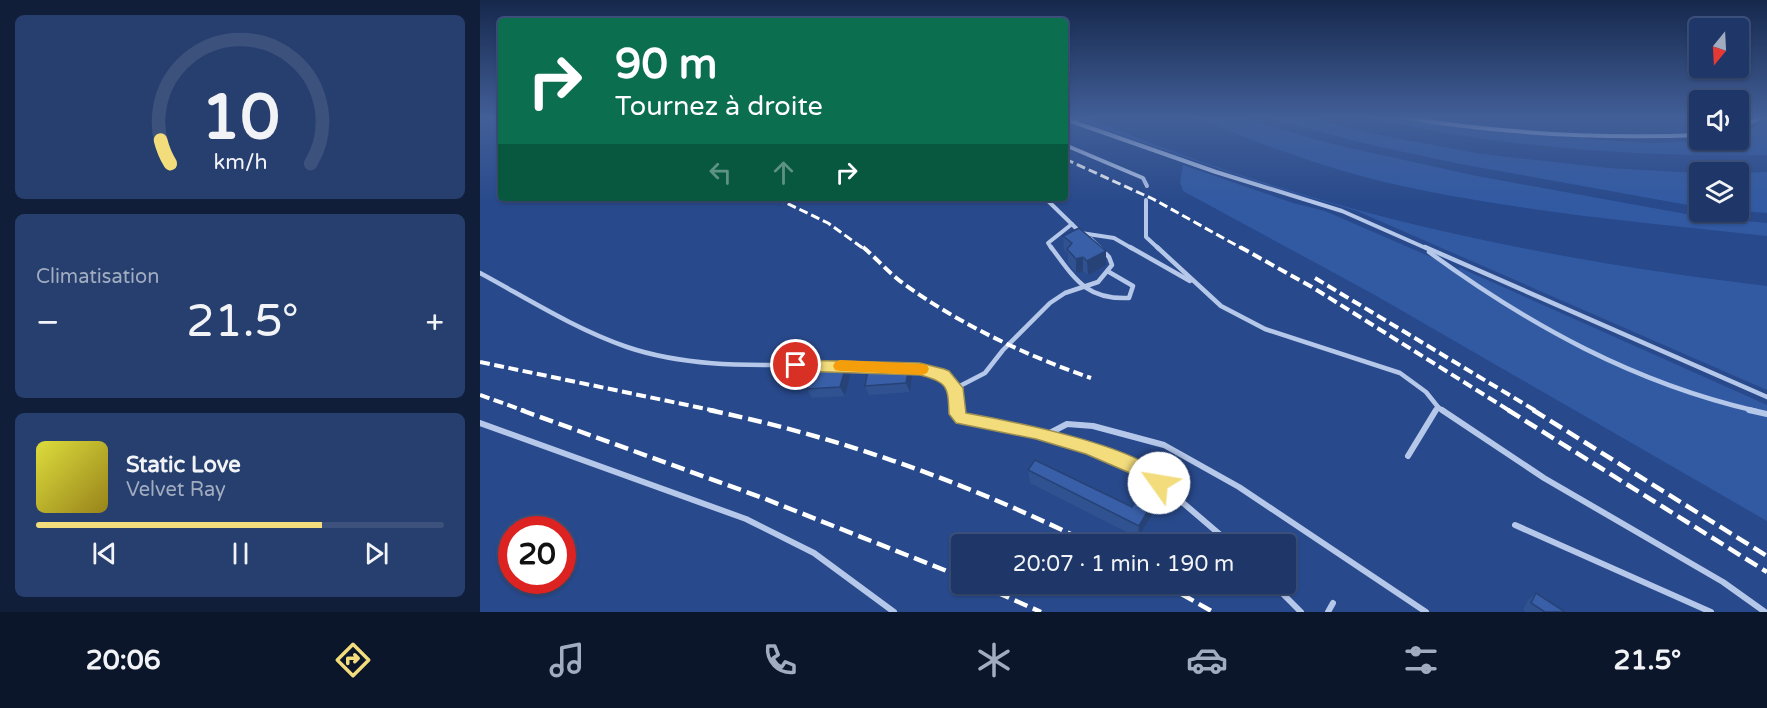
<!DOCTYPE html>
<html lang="fr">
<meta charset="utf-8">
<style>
:root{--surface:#1e3768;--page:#263f6e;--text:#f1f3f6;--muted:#a1acc0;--line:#3c517c;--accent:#f2dc7c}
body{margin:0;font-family:"Varela Round",sans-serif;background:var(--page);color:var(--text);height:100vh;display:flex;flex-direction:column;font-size:22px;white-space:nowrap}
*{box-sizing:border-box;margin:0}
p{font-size:20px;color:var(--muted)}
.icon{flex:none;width:33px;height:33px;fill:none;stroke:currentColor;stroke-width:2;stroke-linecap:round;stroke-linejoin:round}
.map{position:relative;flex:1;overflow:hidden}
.details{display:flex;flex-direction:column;gap:15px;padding:15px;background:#101e39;width:480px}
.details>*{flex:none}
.hud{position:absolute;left:18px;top:18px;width:570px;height:183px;border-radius:6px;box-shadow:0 2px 4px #0004,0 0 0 2px var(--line);background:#0b6e4f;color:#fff;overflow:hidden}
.needle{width:39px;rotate:198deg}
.fabs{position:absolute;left:1209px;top:18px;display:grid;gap:12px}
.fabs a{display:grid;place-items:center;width:60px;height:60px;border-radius:6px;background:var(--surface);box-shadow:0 2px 4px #0004,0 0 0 2px var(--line);font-size:30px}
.speed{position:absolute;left:18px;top:516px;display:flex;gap:12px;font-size:30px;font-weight:700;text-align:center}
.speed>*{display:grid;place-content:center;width:78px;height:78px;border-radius:50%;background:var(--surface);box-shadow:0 2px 4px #0004,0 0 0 2px var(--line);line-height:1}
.speed .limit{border:9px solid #d22;background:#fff;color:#111}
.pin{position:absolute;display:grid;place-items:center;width:51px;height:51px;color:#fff;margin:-26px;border:3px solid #fff;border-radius:50%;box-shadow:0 2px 6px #0007}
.me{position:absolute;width:66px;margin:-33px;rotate:302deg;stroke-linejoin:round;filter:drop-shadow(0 0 4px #0008)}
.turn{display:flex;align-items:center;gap:21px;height:126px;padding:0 18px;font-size:27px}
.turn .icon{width:78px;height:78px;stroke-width:2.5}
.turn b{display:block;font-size:42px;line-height:51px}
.lanes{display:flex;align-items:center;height:57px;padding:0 18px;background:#0003;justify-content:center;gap:30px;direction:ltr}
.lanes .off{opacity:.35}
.big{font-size:45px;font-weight:600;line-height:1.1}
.details .widget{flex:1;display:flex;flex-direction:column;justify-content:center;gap:9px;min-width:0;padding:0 21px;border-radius:9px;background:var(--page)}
.details .dial{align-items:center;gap:0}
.dial svg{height:156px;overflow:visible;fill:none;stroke:var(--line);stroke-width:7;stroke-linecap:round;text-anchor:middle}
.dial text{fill:var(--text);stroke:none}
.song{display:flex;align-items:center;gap:18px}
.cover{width:72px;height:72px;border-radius:9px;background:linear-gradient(135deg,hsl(60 70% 55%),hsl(50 70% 35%))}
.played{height:6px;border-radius:3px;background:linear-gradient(90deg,var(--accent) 70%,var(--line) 70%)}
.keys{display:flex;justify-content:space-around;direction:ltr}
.heat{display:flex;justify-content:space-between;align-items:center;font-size:33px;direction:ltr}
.trip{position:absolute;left:471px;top:534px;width:345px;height:60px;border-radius:6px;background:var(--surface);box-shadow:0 2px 4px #0004,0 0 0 2px var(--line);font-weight:600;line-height:60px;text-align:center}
.tab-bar{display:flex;height:96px;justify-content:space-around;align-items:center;background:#0c162a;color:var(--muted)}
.tab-bar .icon{width:42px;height:42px}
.tab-bar .selected{color:var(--accent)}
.tab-bar b{font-size:27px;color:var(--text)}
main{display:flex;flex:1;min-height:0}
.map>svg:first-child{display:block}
.green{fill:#325aa3}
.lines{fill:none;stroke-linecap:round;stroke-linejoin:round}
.lane-far2{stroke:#b6c8ea;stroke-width:4}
.lane-far1{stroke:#b6c8ea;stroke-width:4.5}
.lane{stroke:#b6c8ea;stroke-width:6}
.rail-far2{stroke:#fff;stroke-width:3;stroke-dasharray:9 4;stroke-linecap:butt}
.rail-far1{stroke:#fff;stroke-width:4;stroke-dasharray:10 4.5;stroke-linecap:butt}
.rail{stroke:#fff;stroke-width:4.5;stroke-dasharray:14 6;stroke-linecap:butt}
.wall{fill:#305290}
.shaded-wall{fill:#274276}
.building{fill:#385fa8;stroke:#274276;stroke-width:1.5}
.route{fill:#f2dc7c;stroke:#9d8f51;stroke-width:1.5}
.slow{fill:#f59e0b}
</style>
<main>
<section class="details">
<div class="widget dial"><svg viewBox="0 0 100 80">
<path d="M14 69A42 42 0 1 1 86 69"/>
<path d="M14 69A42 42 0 0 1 9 57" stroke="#f2dc7c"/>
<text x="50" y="56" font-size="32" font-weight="700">10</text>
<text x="50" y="72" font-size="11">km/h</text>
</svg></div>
<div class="widget"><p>Climatisation</p>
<div class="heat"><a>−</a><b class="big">21.5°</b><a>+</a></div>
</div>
<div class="widget">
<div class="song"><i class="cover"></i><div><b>Static Love</b><p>Velvet Ray</p></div></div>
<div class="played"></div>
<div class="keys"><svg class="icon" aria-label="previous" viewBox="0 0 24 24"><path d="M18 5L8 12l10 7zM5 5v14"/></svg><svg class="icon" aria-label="pause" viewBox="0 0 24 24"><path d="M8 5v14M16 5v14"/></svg><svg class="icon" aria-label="next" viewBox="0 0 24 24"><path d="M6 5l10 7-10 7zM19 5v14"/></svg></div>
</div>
</section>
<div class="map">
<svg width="1287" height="612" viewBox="0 0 1287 612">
<rect width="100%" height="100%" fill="#28498b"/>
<g class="green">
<path d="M 587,117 L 607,117 C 821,209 1056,259 1287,286 L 1287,390 L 877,211 L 787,185 Z"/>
<path d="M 714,117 L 759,117 L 856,145 L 997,176 L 1217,216 L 1287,223 L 1287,236 C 1159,222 1030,211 904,182 C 838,166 776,142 714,117 Z"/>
<path d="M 784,117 L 828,117 L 900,135 L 1001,154 L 1129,168 L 1219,173 L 1219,207 L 980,164 L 887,144 Z"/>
<path d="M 885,117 L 908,117 L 984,128 L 1122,140 L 1170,143 L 1258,140 L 1259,134 L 1287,121 L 1287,155 C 1151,157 1018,147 885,117 Z"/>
<path d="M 703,165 L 813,203 L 845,211 L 981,270 L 978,267 L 1287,405 L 1287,521 L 893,294 L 703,191 L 700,182 Z"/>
<path d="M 1287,172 L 1287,213 L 1259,211 L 1259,173 Z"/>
</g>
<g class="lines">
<g class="lane-far2">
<path d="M 921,117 C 1017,133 1123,139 1220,135"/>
<path d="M 585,119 L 736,172 L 862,211 L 948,249"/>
<path d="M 1258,128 L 1282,117"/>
<path d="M 585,145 L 663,178 L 667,186"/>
<path d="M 565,198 L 601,233 L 634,238 L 653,249"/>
<path d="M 666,200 L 666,237 L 679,249"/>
<path d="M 611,239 L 621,249"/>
<path d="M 572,249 L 568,243 L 592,224"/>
</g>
<g class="lane-far1">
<path d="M 571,247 C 595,279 606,300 649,298 L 653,286 L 629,272"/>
<path d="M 650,247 L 710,281"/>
<path d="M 677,247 L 741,306 L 785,329 L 920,373 L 946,392 L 958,407 L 955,411"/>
<path d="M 945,247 L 1287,397"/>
<path d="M 949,252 C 1049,325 1154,383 1276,411"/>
<path d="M 0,273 C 48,299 95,329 147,347 C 209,368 276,365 341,365"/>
<path d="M 364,366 C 401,366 448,360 476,388 L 476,411"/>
<path d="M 476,388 L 505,373 L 523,350 L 570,303 L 585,293 L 618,282 L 632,265 L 629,257 L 619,247"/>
<path d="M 958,407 L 964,411"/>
</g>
<g class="lane">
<path d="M 476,410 L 476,414 L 482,419 C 550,435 614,439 674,479"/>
<path d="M 962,410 L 1064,478 L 1243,582 L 1285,612"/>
<path d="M 1269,410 L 1287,414"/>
<path d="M 0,423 L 266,519 L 334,553 L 414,612"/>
<path d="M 566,435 L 587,424 L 613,426 L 684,445 L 759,487 L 946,612"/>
<path d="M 928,456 L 956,410"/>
<path d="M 681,484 L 751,544"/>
<path d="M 1035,525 L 1231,612"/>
<path d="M 793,584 L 821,612"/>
<path d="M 848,612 L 853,603"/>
</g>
<g class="rail-far2">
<path d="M 585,159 L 673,199 L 763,249"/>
<path d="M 296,198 L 348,223 L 384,249"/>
</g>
<g class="rail-far1">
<path d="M 383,247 C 397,259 409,273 424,284 C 481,325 545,355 611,378"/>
<path d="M 760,247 L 832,287 L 1030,411"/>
<path d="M 835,278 L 1056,411"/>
<path d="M 0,362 L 236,411"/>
<path d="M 0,395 L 45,411"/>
</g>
<g class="rail">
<path d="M 41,410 L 283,498 L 482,577"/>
<path d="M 229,410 C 363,438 488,483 611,544"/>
<path d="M 1028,410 L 1287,572"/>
<path d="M 1053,410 L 1287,556"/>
<path d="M 498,584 L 561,612"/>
<path d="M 684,584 L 733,612"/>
</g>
</g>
<g class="wall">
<path d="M 583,236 L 626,251 L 626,265 L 608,275 L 603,271 L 596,273 L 588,263 L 588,253 L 584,250 Z"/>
<path d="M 367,362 L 371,372 L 365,396 L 332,398 L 327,389 Z"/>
<path d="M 432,377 L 430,392 L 389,395 L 385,386 Z"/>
<path d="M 548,470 L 652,507 L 684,494 L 658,538 L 550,483 Z"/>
<path d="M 1056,593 L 1085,612 L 1046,612 L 1043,610 L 1048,600 Z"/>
</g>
<g class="shaded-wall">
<path d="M 626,251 L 626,265 L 608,275 L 607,261 Z"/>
<path d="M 603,257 L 603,271 L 596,273 L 596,259 Z"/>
<path d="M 367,362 L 371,372 L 365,396 L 360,387 Z"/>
<path d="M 429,367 L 432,377 L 430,392 L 426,383 Z"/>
<path d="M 685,481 L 684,494 L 658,538 L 659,526 Z"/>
</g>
<g class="building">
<path d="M 599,228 L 626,251 L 607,261 L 603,257 L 596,259 L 587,249 L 592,243 L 583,236 Z"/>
<path d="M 367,362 L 360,387 L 327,389 L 335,364 Z"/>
<path d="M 429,367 L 426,383 L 385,386 L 388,370 Z"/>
<path d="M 555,460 L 652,507 L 670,475 L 685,481 L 659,526 L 548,470 Z"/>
<path d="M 1056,593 L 1085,612 L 1065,612 L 1051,603 Z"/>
</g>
<linearGradient id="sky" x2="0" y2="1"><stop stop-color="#16284c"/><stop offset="0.58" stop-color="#425f98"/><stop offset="1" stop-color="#425f98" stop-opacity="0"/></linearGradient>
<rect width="1287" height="203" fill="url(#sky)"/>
<path class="route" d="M 316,360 L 440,363 L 464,369 L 469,371 L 483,388 L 486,413 C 525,420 671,447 688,483 L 685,488 L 679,490 L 657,476 L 606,454 L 556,439 L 476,423 L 469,414 C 468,387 468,382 440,375 L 316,371 L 311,369 L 309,365 L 311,361 Z"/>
<path class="slow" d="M 360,360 L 442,364 L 447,365 L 449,369 L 447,373 L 442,375 L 360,371 L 355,370 L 353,366 L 355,362 Z"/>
</svg>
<div class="fabs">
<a><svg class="needle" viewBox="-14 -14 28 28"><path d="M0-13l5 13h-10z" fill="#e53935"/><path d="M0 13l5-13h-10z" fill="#a1acc0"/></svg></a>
<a><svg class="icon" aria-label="sound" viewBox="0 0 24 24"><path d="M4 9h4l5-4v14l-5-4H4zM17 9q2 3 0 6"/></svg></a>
<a><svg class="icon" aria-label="layers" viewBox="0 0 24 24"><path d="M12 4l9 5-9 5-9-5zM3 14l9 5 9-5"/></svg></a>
</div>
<div class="speed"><div class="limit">20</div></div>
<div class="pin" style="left:316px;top:365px;background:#d93025"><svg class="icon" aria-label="arrive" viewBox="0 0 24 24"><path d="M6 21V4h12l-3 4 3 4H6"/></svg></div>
<svg class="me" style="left:679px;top:483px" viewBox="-20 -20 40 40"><circle r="19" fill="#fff"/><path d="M0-13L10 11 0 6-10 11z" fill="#f2dc7c"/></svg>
<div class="trip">20:07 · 1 min · 190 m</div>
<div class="hud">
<div class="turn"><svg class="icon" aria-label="right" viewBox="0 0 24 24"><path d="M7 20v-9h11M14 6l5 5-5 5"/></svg><div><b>90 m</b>Tournez à droite</div></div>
<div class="lanes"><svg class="icon off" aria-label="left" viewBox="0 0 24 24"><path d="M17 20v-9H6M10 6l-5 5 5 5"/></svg><svg class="icon off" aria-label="ahead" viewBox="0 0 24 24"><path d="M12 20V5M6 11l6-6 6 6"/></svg><svg class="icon" aria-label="right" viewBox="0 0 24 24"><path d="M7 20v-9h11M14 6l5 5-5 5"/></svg></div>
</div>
</div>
</main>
<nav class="tab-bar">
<b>20:06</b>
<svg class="icon selected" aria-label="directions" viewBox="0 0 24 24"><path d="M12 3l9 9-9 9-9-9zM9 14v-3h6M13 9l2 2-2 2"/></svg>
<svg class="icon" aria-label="music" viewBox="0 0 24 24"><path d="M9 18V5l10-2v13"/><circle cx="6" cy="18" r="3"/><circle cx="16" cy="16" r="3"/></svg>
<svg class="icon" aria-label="phone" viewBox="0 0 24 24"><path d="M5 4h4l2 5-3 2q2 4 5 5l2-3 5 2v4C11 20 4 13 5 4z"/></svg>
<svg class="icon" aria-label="climate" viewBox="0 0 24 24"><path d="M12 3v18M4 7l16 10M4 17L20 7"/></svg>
<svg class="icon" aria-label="car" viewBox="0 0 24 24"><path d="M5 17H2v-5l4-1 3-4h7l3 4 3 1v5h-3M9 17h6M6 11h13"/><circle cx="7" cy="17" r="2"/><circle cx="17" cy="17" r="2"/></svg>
<svg class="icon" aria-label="filters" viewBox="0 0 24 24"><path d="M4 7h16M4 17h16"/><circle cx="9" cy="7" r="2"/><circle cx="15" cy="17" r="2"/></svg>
<b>21.5°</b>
</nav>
